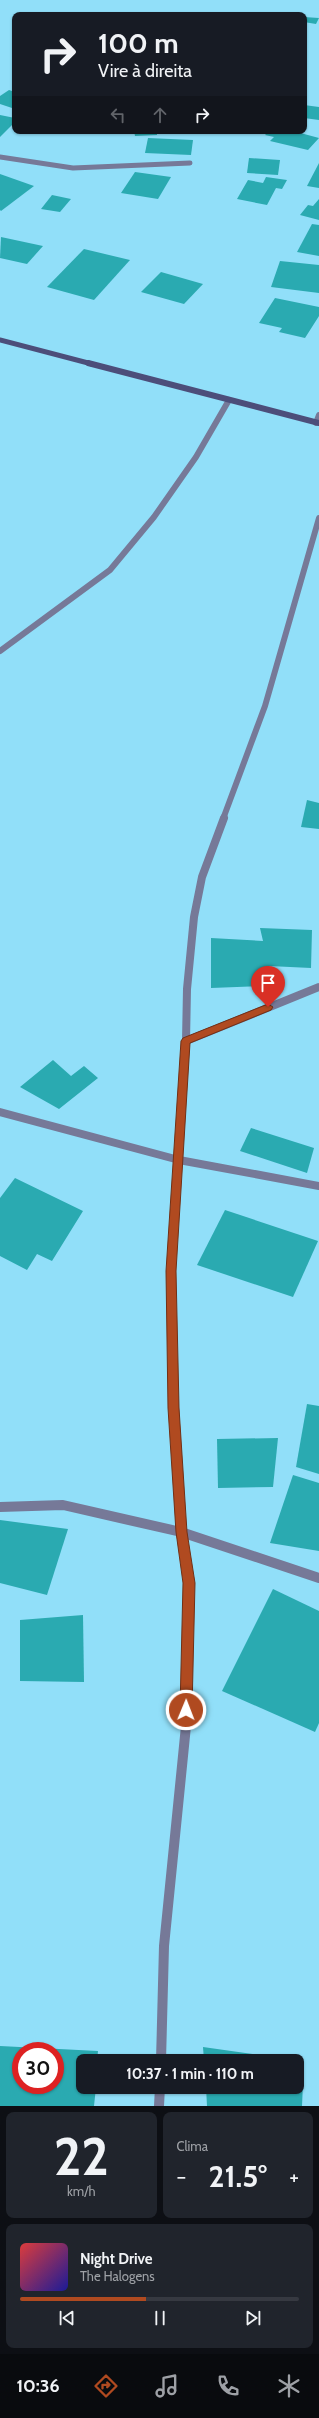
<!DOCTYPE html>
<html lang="pt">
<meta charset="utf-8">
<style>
:root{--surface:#171b24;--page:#20242c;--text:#f1f3f6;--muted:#9ea1a6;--line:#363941;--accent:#b04a20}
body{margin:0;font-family:Cabin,sans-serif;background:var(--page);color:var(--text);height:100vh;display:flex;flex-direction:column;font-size:15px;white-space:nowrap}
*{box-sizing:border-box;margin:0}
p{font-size:13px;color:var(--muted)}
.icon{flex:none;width:22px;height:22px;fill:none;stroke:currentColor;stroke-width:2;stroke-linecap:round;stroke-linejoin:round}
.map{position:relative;height:2106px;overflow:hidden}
.details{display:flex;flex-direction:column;gap:6px;padding:6px;background:#0d0f14;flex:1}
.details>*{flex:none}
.guide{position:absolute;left:12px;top:12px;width:295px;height:122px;border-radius:8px;box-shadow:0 1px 3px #0004;background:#171b24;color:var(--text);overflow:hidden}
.speed{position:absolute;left:12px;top:2042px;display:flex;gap:8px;font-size:20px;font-weight:700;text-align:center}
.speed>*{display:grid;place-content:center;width:52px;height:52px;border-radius:50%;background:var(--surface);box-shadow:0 1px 3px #0004;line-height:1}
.speed .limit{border:6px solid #d22;background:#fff;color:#111}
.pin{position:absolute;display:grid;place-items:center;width:34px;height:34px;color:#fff;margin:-41px -17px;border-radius:50% 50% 50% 0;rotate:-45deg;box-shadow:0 0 4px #0007}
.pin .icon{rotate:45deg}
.me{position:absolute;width:44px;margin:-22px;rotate:1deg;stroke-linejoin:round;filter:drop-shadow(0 0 3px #0008)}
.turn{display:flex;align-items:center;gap:14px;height:84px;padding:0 20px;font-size:18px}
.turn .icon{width:52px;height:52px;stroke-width:2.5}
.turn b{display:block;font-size:28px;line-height:34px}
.lanes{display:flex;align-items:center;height:38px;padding:0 20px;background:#0003;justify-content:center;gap:20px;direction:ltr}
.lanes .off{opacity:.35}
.big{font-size:30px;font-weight:800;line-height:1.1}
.details .card{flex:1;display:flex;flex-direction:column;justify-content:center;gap:6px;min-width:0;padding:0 14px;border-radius:8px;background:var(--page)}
.details .dial{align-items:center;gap:0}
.dial b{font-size:52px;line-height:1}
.song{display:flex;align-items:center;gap:12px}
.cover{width:48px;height:48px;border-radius:6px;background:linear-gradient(135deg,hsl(0 70% 55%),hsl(240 70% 35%))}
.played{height:4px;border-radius:2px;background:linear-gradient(90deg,var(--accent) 45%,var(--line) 45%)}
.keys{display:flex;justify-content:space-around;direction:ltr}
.heat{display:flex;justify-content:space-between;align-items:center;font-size:22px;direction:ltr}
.details .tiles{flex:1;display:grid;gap:6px;grid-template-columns:1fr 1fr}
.card:last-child{grid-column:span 2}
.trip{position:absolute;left:76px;top:2054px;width:228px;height:40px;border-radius:8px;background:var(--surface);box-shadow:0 1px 3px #0004;font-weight:800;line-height:40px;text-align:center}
.menu{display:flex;height:64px;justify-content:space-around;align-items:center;background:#090b0e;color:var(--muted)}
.menu .icon{width:28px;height:28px}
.menu .selected{color:var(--accent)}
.menu b{font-size:18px;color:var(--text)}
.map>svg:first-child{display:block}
.building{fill:#2aaab1;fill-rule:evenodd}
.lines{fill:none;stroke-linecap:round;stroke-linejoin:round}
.street-far3{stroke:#767998;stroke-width:5}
.street-far2{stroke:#767998;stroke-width:6}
.street-far1{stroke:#767998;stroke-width:8}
.street{stroke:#767998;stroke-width:10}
.secondary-far1{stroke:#4c4e7a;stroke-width:5}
.secondary{stroke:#4c4e7a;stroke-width:6}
.route{fill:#b04a20;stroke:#723015}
</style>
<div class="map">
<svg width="319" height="2106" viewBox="0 0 319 2106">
<rect width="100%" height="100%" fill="#91dff9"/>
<g class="building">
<path d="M 304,17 L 319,18 L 316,24 L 304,22 Z"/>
<path d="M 9,90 L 15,92 L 15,109 L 0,104 L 0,96 Z"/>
<path d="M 304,105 L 319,107 L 319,120 L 304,118 Z"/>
<path d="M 0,115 L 15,118 L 15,122 L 0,137 Z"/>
<path d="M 134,131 L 157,131 L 157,135 L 135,136 Z"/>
<path d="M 269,131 L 293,131 L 319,138 L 308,150 L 270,141 L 274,137 L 265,135 Z"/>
<path d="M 148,138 L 193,140 L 191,155 L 145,153 Z"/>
<path d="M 249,158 L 280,160 L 278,175 L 247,173 Z"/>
<path d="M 319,163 L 319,188 L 307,186 Z"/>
<path d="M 135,172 L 171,177 L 158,199 L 121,193 Z"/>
<path d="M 0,174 L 34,186 L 1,211 L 0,210 Z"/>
<path d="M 266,177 L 287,180 L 282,189 L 276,188 L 267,205 L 237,199 L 248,180 L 263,183 Z"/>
<path d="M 52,195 L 71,199 L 60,212 L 41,209 Z"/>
<path d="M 319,199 L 319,220 L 300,215 L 308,205 L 313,206 Z"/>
<path d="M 312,224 L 319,225 L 319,256 L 297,252 Z"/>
<path d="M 1,237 L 43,246 L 27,264 L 0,258 Z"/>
<path d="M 84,249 L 130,260 L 94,300 L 47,287 Z"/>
<path d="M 280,261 L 319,265 L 319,293 L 271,287 Z"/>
<path d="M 161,272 L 203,284 L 184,304 L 141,292 Z"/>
<path d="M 275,298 L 319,307 L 319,316 L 305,338 L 279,332 L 282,328 L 259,323 Z"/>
<path d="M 307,800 L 319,803 L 319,829 L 301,827 Z"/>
<path d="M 260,928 L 312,930 L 311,968 L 269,966 L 264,986 L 211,988 L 211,938 L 263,941 Z"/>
<path d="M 53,1060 L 71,1076 L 84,1066 L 98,1078 L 59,1109 L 20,1087 Z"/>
<path d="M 251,1128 L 314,1148 L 307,1173 L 240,1151 Z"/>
<path d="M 15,1178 L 83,1211 L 52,1261 L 37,1254 L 27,1270 L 0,1256 L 0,1198 Z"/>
<path d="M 225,1210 L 318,1241 L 293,1297 L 197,1265 Z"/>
<path d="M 307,1404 L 319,1406 L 319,1474 L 296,1467 Z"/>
<path d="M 278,1438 L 273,1487 L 218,1488 L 217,1439 Z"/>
<path d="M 293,1475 L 319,1483 L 319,1551 L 270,1543 Z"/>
<path d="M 0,1520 L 68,1529 L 47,1595 L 0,1583 Z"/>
<path d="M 273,1589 L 319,1611 L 319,1723 L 315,1732 L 222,1691 Z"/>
<path d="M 83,1615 L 84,1682 L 20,1681 L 20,1620 Z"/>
<path d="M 0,2046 L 98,2051 L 97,2061 L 83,2061 L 83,2087 L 96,2087 L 94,2106 L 0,2106 ZM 21,2051 L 55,2051 L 55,2085 L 21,2085 Z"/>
<path d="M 203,2047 L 296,2060 L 296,2061 L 204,2061 Z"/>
<path d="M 297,2060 L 304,2061 L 302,2106 L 207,2106 L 206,2087 L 297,2087 Z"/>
</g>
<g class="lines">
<path class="street-far3" d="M 0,157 L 73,168 L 190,163"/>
<g class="street-far2">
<path d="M 316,423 L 319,415"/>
<path d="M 0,651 L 110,570 L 154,517 L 196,457 L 229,400"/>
<path d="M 223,819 L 265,706 L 319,518"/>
</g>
<g class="street-far1">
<path d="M 186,1041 L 319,987"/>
<path d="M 0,1112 L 179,1160 L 319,1186"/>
<path d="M 173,1390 L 171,1271 L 186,1041 L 187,989 L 194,917 L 202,877 L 224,818"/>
</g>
<g class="street">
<path d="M 0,1507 L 63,1505 L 181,1532 L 319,1578"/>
<path d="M 161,2061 L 164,1946 L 186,1726 L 189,1583 L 181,1532 L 173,1389"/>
<path d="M 159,2106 L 160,2087"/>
</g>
<path class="secondary-far1" d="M 0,340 L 92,364"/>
<path class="secondary" d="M 88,363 L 319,423"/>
</g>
<path class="route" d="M 268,1004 L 273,1007 L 271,1010 L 190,1043 L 176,1271 L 179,1408 L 187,1532 L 195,1583 L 192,1710 L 186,1716 L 180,1710 L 183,1583 L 176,1532 L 168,1408 L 166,1271 L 181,1041 L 183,1038 Z"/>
</svg>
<div class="speed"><div class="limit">30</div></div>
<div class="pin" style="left:268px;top:1007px;background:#d93025"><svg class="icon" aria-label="arrive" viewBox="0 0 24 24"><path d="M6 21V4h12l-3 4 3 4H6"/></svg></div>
<svg class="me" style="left:186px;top:1710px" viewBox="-20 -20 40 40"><circle r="17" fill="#b04a20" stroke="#fff" stroke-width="3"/><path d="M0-11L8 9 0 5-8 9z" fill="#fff"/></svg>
<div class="trip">10:37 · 1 min · 110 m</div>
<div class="guide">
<div class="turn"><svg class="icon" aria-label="right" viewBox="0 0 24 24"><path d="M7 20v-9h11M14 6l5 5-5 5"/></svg><div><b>100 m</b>Vire à direita</div></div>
<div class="lanes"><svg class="icon off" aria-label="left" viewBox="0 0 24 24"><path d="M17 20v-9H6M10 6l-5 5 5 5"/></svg><svg class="icon off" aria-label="ahead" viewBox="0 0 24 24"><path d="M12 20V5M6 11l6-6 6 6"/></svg><svg class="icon" aria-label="right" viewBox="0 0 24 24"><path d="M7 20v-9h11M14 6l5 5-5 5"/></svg></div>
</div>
</div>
<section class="details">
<div class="tiles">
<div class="card dial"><b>22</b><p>km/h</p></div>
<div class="card"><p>Clima</p>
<div class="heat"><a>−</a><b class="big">21.5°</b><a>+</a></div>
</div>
<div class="card">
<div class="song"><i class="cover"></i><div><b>Night Drive</b><p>The Halogens</p></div></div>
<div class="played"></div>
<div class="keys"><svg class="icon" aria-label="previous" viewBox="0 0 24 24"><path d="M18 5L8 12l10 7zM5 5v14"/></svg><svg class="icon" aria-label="pause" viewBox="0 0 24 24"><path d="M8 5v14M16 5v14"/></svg><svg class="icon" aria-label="next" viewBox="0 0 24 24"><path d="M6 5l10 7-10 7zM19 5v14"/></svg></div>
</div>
</div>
</section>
<nav class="menu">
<b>10:36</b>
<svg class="icon selected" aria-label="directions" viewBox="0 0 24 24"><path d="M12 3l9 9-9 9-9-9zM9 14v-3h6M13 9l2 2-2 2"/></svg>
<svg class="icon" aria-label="music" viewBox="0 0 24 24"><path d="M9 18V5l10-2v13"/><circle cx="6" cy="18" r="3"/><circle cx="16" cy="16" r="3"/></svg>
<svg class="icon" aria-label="phone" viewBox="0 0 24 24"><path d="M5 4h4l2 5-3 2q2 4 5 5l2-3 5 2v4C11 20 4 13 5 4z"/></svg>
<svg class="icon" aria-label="climate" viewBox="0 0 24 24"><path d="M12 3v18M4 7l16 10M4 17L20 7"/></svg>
</nav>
